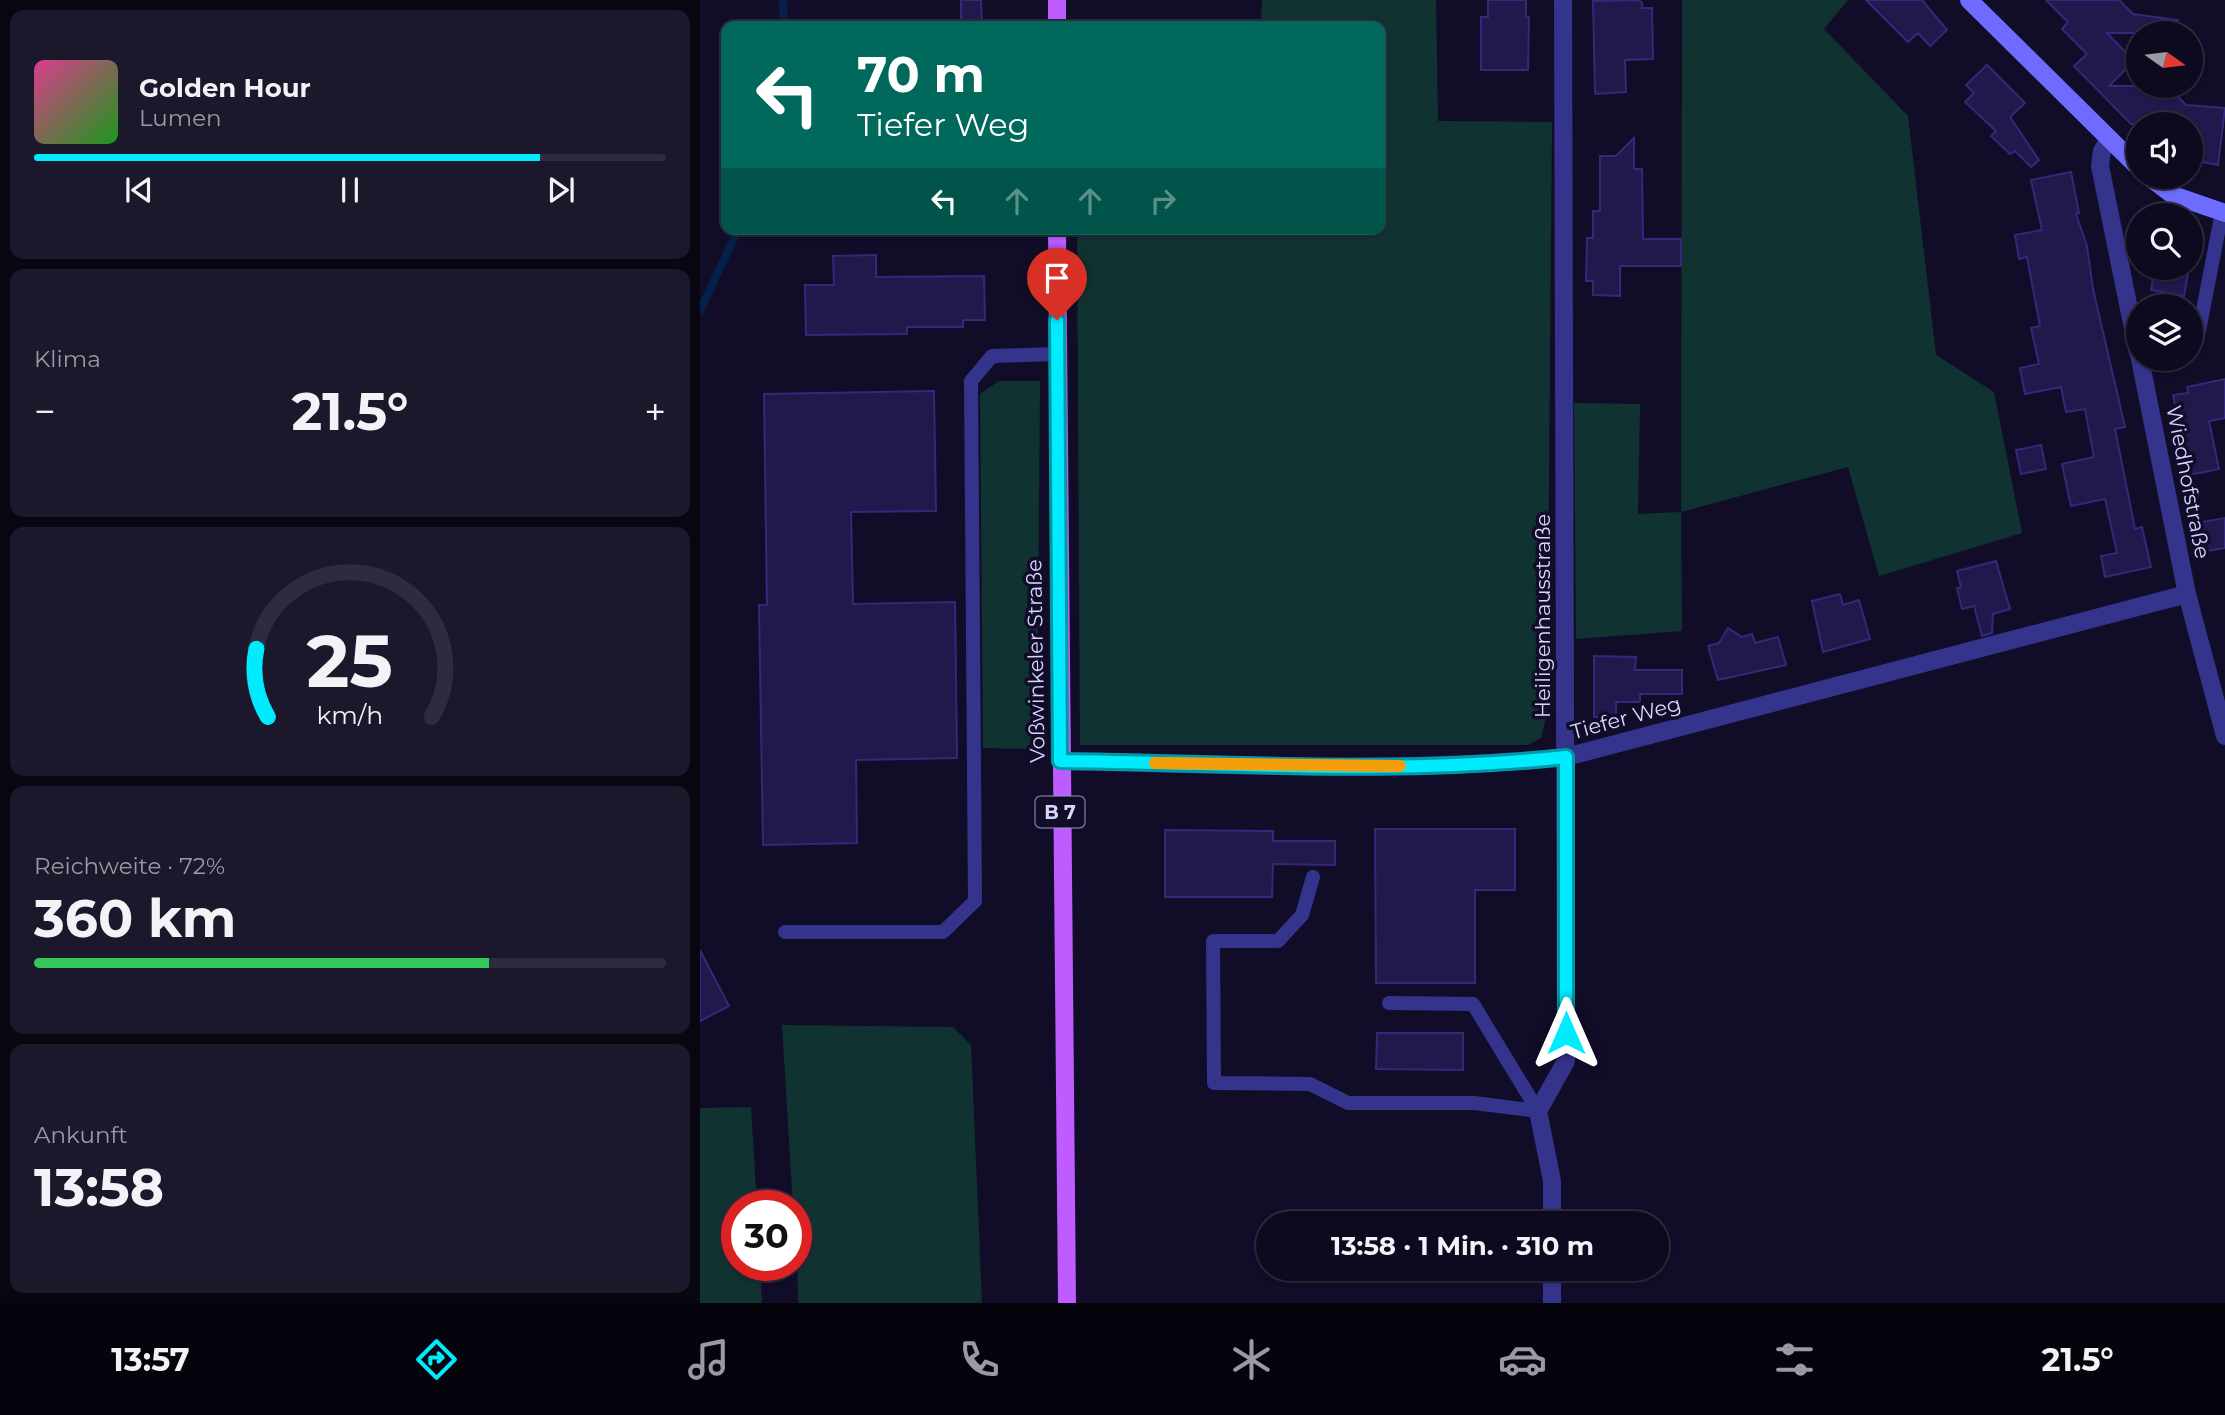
<!DOCTYPE html>
<html lang="de">
<meta charset="utf-8">
<style>
:root{--surface:#0d0a1f;--page:#1b182c;--text:#f1f3f6;--muted:#9a9aa4;--line:#2d2b3d;--accent:#01ebff}
body{margin:0;font-family:Montserrat,sans-serif;background:var(--page);color:var(--text);height:100vh;display:flex;flex-direction:column;font-size:26px;white-space:nowrap}
*{box-sizing:border-box;margin:0}
p{font-size:23px;color:var(--muted)}
.icon{flex:none;width:38px;height:38px;fill:none;stroke:currentColor;stroke-width:2;stroke-linecap:round;stroke-linejoin:round}
.map{position:relative;flex:1;overflow:hidden}
.sheet{display:flex;flex-direction:column;gap:10px;padding:10px;background:#070611;width:700px}
.sheet>*{flex:none}
.hud{position:absolute;left:21px;top:21px;width:665px;height:214px;border-radius:14px;box-shadow:0 2px 5px #0004,0 0 0 2px var(--line);background:#00695c;color:#fff;overflow:hidden}
.needle{width:46px;rotate:104deg}
.fabs{position:absolute;left:1426px;top:21px;display:grid;gap:14px}
.fabs a{display:grid;place-items:center;width:77px;height:77px;border-radius:50%;background:var(--surface);box-shadow:0 2px 5px #0004,0 0 0 2px var(--line);font-size:35px}
.speed{position:absolute;left:21px;top:1190px;display:flex;gap:14px;font-size:35px;font-weight:700;text-align:center}
.speed>*{display:grid;place-content:center;width:91px;height:91px;border-radius:50%;background:var(--surface);box-shadow:0 2px 5px #0004,0 0 0 2px var(--line);line-height:1}
.speed .limit{border:10px solid #d22;background:#fff;color:#111}
.pin{position:absolute;display:grid;place-items:center;width:60px;height:60px;color:#fff;margin:-72px -30px;border-radius:50% 50% 50% 0;rotate:-45deg;box-shadow:0 0 7px #0007}
.pin .icon{rotate:45deg}
.me{position:absolute;width:77px;margin:-38px;rotate:0deg;stroke-linejoin:round;filter:drop-shadow(0 0 5px #0008)}
.turn{display:flex;align-items:center;gap:24px;height:147px;padding:0 21px;font-size:32px}
.turn .icon{width:91px;height:91px;stroke-width:2.5}
.turn b{display:block;font-size:49px;line-height:60px}
.lanes{display:flex;align-items:center;height:66px;padding:0 21px;background:#0003;justify-content:center;gap:35px;direction:ltr}
.lanes .off{opacity:.35}
.big{font-size:52px;font-weight:700;line-height:1.1}
.sheet .widget{flex:1;display:flex;flex-direction:column;justify-content:center;gap:10px;min-width:0;padding:0 24px;border-radius:14px;background:var(--page)}
.sheet .dial{align-items:center;gap:0}
.dial svg{height:182px;overflow:visible;fill:none;stroke:var(--line);stroke-width:7;stroke-linecap:round;text-anchor:middle}
.dial text{fill:var(--text);stroke:none}
.song{display:flex;align-items:center;gap:21px}
.cover{width:84px;height:84px;border-radius:10px;background:linear-gradient(135deg,hsl(330 70% 55%),hsl(120 70% 35%))}
.played{height:7px;border-radius:4px;background:linear-gradient(90deg,var(--accent) 80%,var(--line) 80%)}
.keys{display:flex;justify-content:space-around;direction:ltr}
.heat{display:flex;justify-content:space-between;align-items:center;font-size:38px;direction:ltr}
.charge{height:10px;border-radius:5px;background:linear-gradient(90deg,#34c759 72%,var(--line) 0)}
.trip{position:absolute;left:556px;top:1211px;width:413px;height:70px;border-radius:35px;background:var(--surface);box-shadow:0 2px 5px #0004,0 0 0 2px var(--line);font-weight:700;line-height:70px;text-align:center}
.tabs{display:flex;height:112px;justify-content:space-around;align-items:center;background:#05040c;color:var(--muted)}
.tabs .icon{width:49px;height:49px}
.tabs .on{color:var(--accent)}
.tabs b{font-size:32px;color:var(--text)}
main{display:flex;flex:1;min-height:0}
.map>svg:first-child{display:block}
.green{fill:#103331}
.lines{fill:none;stroke-linecap:round;stroke-linejoin:round}
.stream{stroke:#05204a;stroke-width:8}
.building{fill:#21184c;stroke:#36277a;stroke-width:2}
.lane{stroke:#35348c;stroke-width:14}
.street{stroke:#35348c;stroke-width:18}
.secondary{stroke:#6d6cff;stroke-width:18}
.primary{stroke:#be5cff;stroke-width:18}
.route-casing{stroke:#0199a6;stroke-width:18}
.route{stroke:#01ebff;stroke-width:12}
.slow{stroke:#f59e0b;stroke-width:12}
.labels{text-anchor:middle;stroke-width:7;stroke-linejoin:round;paint-order:stroke}
.shield{fill:#110d29;stroke:#9d99bf;stroke-width:2}
.shield-label{font-size:19px;font-weight:bold;fill:#d9d5ff}
.street-label{font-size:21px;fill:#d9d5ff;stroke:#110d29}
</style>
<main>
<section class="sheet">
<div class="widget">
<div class="song"><i class="cover"></i><div><b>Golden Hour</b><p>Lumen</p></div></div>
<div class="played"></div>
<div class="keys"><svg class="icon" aria-label="previous" viewBox="0 0 24 24"><path d="M18 5L8 12l10 7zM5 5v14"/></svg><svg class="icon" aria-label="pause" viewBox="0 0 24 24"><path d="M8 5v14M16 5v14"/></svg><svg class="icon" aria-label="next" viewBox="0 0 24 24"><path d="M6 5l10 7-10 7zM19 5v14"/></svg></div>
</div>
<div class="widget"><p>Klima</p>
<div class="heat"><a>−</a><b class="big">21.5°</b><a>+</a></div>
</div>
<div class="widget dial"><svg viewBox="0 0 100 80">
<path d="M14 69A42 42 0 1 1 86 69"/>
<path d="M14 69A42 42 0 0 1 9 39" stroke="#01ebff"/>
<text x="50" y="56" font-size="32" font-weight="700">25</text>
<text x="50" y="72" font-size="11">km/h</text>
</svg></div>
<div class="widget"><p>Reichweite · 72%</p><b class="big">360 km</b><div class="charge"></div></div>
<div class="widget"><p>Ankunft</p><b class="big">13:58</b></div>
</section>
<div class="map">
<svg width="1525" height="1303" viewBox="0 0 1525 1303">
<rect width="100%" height="100%" fill="#110d29"/>
<g class="green">
<path d="M 562,0 L 736,0 L 738,121 L 852,122 L 847,714 L 841,738 L 828,745 L 380,745 L 377,229 L 681,229 L 681,26 L 561,26 Z"/>
<path d="M 982,0 L 1148,0 L 1124,29 L 1208,116 L 1236,355 L 1294,392 L 1322,533 L 1179,576 L 1148,467 L 981,512 L 982,631 L 876,639 L 874,403 L 940,404 L 938,514 L 981,512 Z"/>
<path d="M 299,381 L 340,381 L 337,749 L 283,748 L 280,394 Z"/>
<path d="M 82,1025 L 253,1027 L 271,1045 L 282,1303 L 98,1303 L 96,1206 L 93,1206 Z"/>
<path d="M 51,1107 L 57,1206 L 37,1206 L 37,1265 L 60,1265 L 62,1303 L 0,1303 L 0,1108 Z"/>
</g>
<g class="lines">
<g class="stream">
<path d="M 83,0 L 84,26"/>
<path d="M 0,311 L 38,229"/>
</g>
</g>
<g class="building">
<path d="M 261,0 L 281,0 L 282,26 L 261,26 Z"/>
<path d="M 788,0 L 826,0 L 826,17 L 829,17 L 828,70 L 781,70 L 781,17 L 788,17 Z"/>
<path d="M 936,0 L 942,2 L 942,8 L 952,8 L 953,59 L 925,60 L 926,92 L 895,94 L 893,1 Z"/>
<path d="M 1166,0 L 1222,0 L 1247,30 L 1230,46 L 1218,33 L 1208,42 Z"/>
<path d="M 1346,0 L 1419,0 L 1433,14 L 1478,20 L 1477,33 L 1407,33 L 1434,61 L 1409,86 L 1467,86 L 1486,105 L 1525,108 L 1518,165 L 1491,160 L 1491,124 L 1431,124 L 1374,66 L 1387,54 L 1362,29 L 1368,22 Z"/>
<path d="M 1287,65 L 1325,103 L 1310,117 L 1339,160 L 1331,167 L 1315,151 L 1310,154 L 1291,136 L 1296,131 L 1265,102 L 1274,93 L 1266,85 Z"/>
<path d="M 934,138 L 934,169 L 942,169 L 943,239 L 981,239 L 981,266 L 920,266 L 920,296 L 893,295 L 893,281 L 886,281 L 887,238 L 893,238 L 893,211 L 900,211 L 900,156 L 916,156 Z"/>
<path d="M 1371,172 L 1379,213 L 1376,214 L 1387,246 L 1393,289 L 1425,427 L 1415,429 L 1435,529 L 1442,527 L 1451,567 L 1405,577 L 1401,556 L 1417,553 L 1405,499 L 1371,506 L 1362,464 L 1394,457 L 1385,409 L 1366,412 L 1361,387 L 1325,394 L 1320,368 L 1339,364 L 1331,328 L 1340,326 L 1327,257 L 1319,259 L 1315,235 L 1342,230 L 1331,180 Z"/>
<path d="M 176,255 L 176,277 L 284,276 L 285,320 L 263,320 L 263,327 L 207,327 L 207,334 L 106,335 L 105,285 L 134,285 L 133,256 Z"/>
<path d="M 1455,268 L 1489,268 L 1484,296 L 1451,290 Z"/>
<path d="M 1525,379 L 1525,418 L 1509,421 L 1519,469 L 1489,475 L 1473,395 L 1488,393 L 1487,387 Z"/>
<path d="M 234,391 L 236,511 L 151,512 L 153,604 L 255,602 L 257,758 L 156,760 L 157,843 L 63,845 L 59,605 L 67,605 L 64,394 Z"/>
<path d="M 1341,445 L 1346,469 L 1321,474 L 1316,450 Z"/>
<path d="M 1525,518 L 1525,548 L 1506,551 L 1502,522 Z"/>
<path d="M 1296,561 L 1310,609 L 1293,614 L 1292,633 L 1282,636 L 1274,606 L 1262,609 L 1257,588 L 1261,587 L 1257,571 Z"/>
<path d="M 1140,594 L 1143,605 L 1159,600 L 1170,639 L 1123,652 L 1112,601 Z"/>
<path d="M 1028,628 L 1042,637 L 1052,634 L 1055,643 L 1078,637 L 1086,665 L 1018,680 L 1008,646 L 1019,643 Z"/>
<path d="M 894,656 L 936,657 L 935,670 L 982,670 L 982,694 L 940,694 L 940,702 L 916,702 L 916,717 L 894,717 Z"/>
<path d="M 675,829 L 815,829 L 815,890 L 775,890 L 775,983 L 676,983 Z"/>
<path d="M 465,830 L 573,831 L 573,841 L 635,841 L 635,865 L 573,864 L 572,897 L 465,897 Z"/>
<path d="M 0,950 L 29,1006 L 0,1021 Z"/>
<path d="M 677,1033 L 763,1033 L 763,1070 L 676,1069 Z"/>
</g>
<g class="lines">
<g class="lane">
<path d="M 1491,346 L 1497,341 L 1522,212"/>
<path d="M 613,877 L 602,915 L 578,941 L 513,941 L 514,1083 L 610,1084 L 648,1103 L 774,1103 L 838,1111"/>
<path d="M 85,932 L 243,932 L 275,901 L 271,381 L 292,356 L 356,354"/>
<path d="M 689,1003 L 773,1004 L 838,1111"/>
</g>
<g class="street">
<path d="M 1409,139 L 1402,151 L 1400,166 L 1438,353"/>
<path d="M 1440,359 L 1487,594 L 1525,736"/>
<path d="M 360,761 C 529,764 698,774 866,757 L 1487,594"/>
<path d="M 852,1223 L 852,1181 L 838,1111 L 866,1061 L 863,0"/>
<path d="M 852,1269 L 852,1303"/>
</g>
<g class="secondary">
<path d="M 1269,0 L 1438,167"/>
<path d="M 1449,177 L 1473,195 L 1525,213"/>
</g>
<g class="primary">
<path d="M 357,0 L 357,26"/>
<path d="M 357,229 L 367,1303"/>
</g>
</g>
<g class="lines">
<g class="route-casing">
<path id="route" d="M 357,320 L 360,761 C 529,763 698,775 866,757 L 866,1033"/>
</g>
<use href="#route" class="route"/>
<path class="slow" d="M 455,763 L 700,766"/>
</g>
<g class="labels">
<rect class="shield" x="335.5" y="796.5" width="49" height="31" rx="5"/>
<g class="shield-label">
<text x="360" y="819">B 7</text>
</g>
<g class="street-label">
<text transform="translate(1488 482) rotate(79)" y="7">Wiedhofstraße</text>
<text transform="translate(843 616) rotate(-90)" y="7">Heiligenhausstraße</text>
<text transform="translate(336 661) rotate(-91)" y="7">Voßwinkeler Straße</text>
<text transform="translate(926 718) rotate(-15)" y="7">Tiefer Weg</text>
</g>
</g>
</svg>
<div class="fabs">
<a><svg class="needle" viewBox="-14 -14 28 28"><path d="M0-13l5 13h-10z" fill="#e53935"/><path d="M0 13l5-13h-10z" fill="#9a9aa4"/></svg></a>
<a><svg class="icon" aria-label="sound" viewBox="0 0 24 24"><path d="M4 9h4l5-4v14l-5-4H4zM17 9q2 3 0 6"/></svg></a>
<a><svg class="icon" aria-label="search" viewBox="0 0 24 24"><circle cx="10" cy="10" r="6"/><path d="M15 15l6 6"/></svg></a>
<a><svg class="icon" aria-label="layers" viewBox="0 0 24 24"><path d="M12 4l9 5-9 5-9-5zM3 14l9 5 9-5"/></svg></a>
</div>
<div class="speed"><div class="limit">30</div></div>
<div class="pin" style="left:357px;top:320px;background:#d93025"><svg class="icon" aria-label="arrive" viewBox="0 0 24 24"><path d="M6 21V4h12l-3 4 3 4H6"/></svg></div>
<svg class="me" style="left:866px;top:1033px" viewBox="-20 -20 40 40"><path d="M0-17L14 15 0 8-14 15z" fill="#01ebff" stroke="#fff" stroke-width="4"/></svg>
<div class="trip">13:58 · 1 Min. · 310 m</div>
<div class="hud">
<div class="turn"><svg class="icon" aria-label="left" viewBox="0 0 24 24"><path d="M17 20v-9H6M10 6l-5 5 5 5"/></svg><div><b>70 m</b>Tiefer Weg</div></div>
<div class="lanes"><svg class="icon" aria-label="left" viewBox="0 0 24 24"><path d="M17 20v-9H6M10 6l-5 5 5 5"/></svg><svg class="icon off" aria-label="ahead" viewBox="0 0 24 24"><path d="M12 20V5M6 11l6-6 6 6"/></svg><svg class="icon off" aria-label="ahead" viewBox="0 0 24 24"><path d="M12 20V5M6 11l6-6 6 6"/></svg><svg class="icon off" aria-label="right" viewBox="0 0 24 24"><path d="M7 20v-9h11M14 6l5 5-5 5"/></svg></div>
</div>
</div>
</main>
<nav class="tabs">
<b>13:57</b>
<svg class="icon on" aria-label="directions" viewBox="0 0 24 24"><path d="M12 3l9 9-9 9-9-9zM9 14v-3h6M13 9l2 2-2 2"/></svg>
<svg class="icon" aria-label="music" viewBox="0 0 24 24"><path d="M9 18V5l10-2v13"/><circle cx="6" cy="18" r="3"/><circle cx="16" cy="16" r="3"/></svg>
<svg class="icon" aria-label="phone" viewBox="0 0 24 24"><path d="M5 4h4l2 5-3 2q2 4 5 5l2-3 5 2v4C11 20 4 13 5 4z"/></svg>
<svg class="icon" aria-label="climate" viewBox="0 0 24 24"><path d="M12 3v18M4 7l16 10M4 17L20 7"/></svg>
<svg class="icon" aria-label="car" viewBox="0 0 24 24"><path d="M5 17H2v-5l4-1 3-4h7l3 4 3 1v5h-3M9 17h6M6 11h13"/><circle cx="7" cy="17" r="2"/><circle cx="17" cy="17" r="2"/></svg>
<svg class="icon" aria-label="filters" viewBox="0 0 24 24"><path d="M4 7h16M4 17h16"/><circle cx="9" cy="7" r="2"/><circle cx="15" cy="17" r="2"/></svg>
<b>21.5°</b>
</nav>
